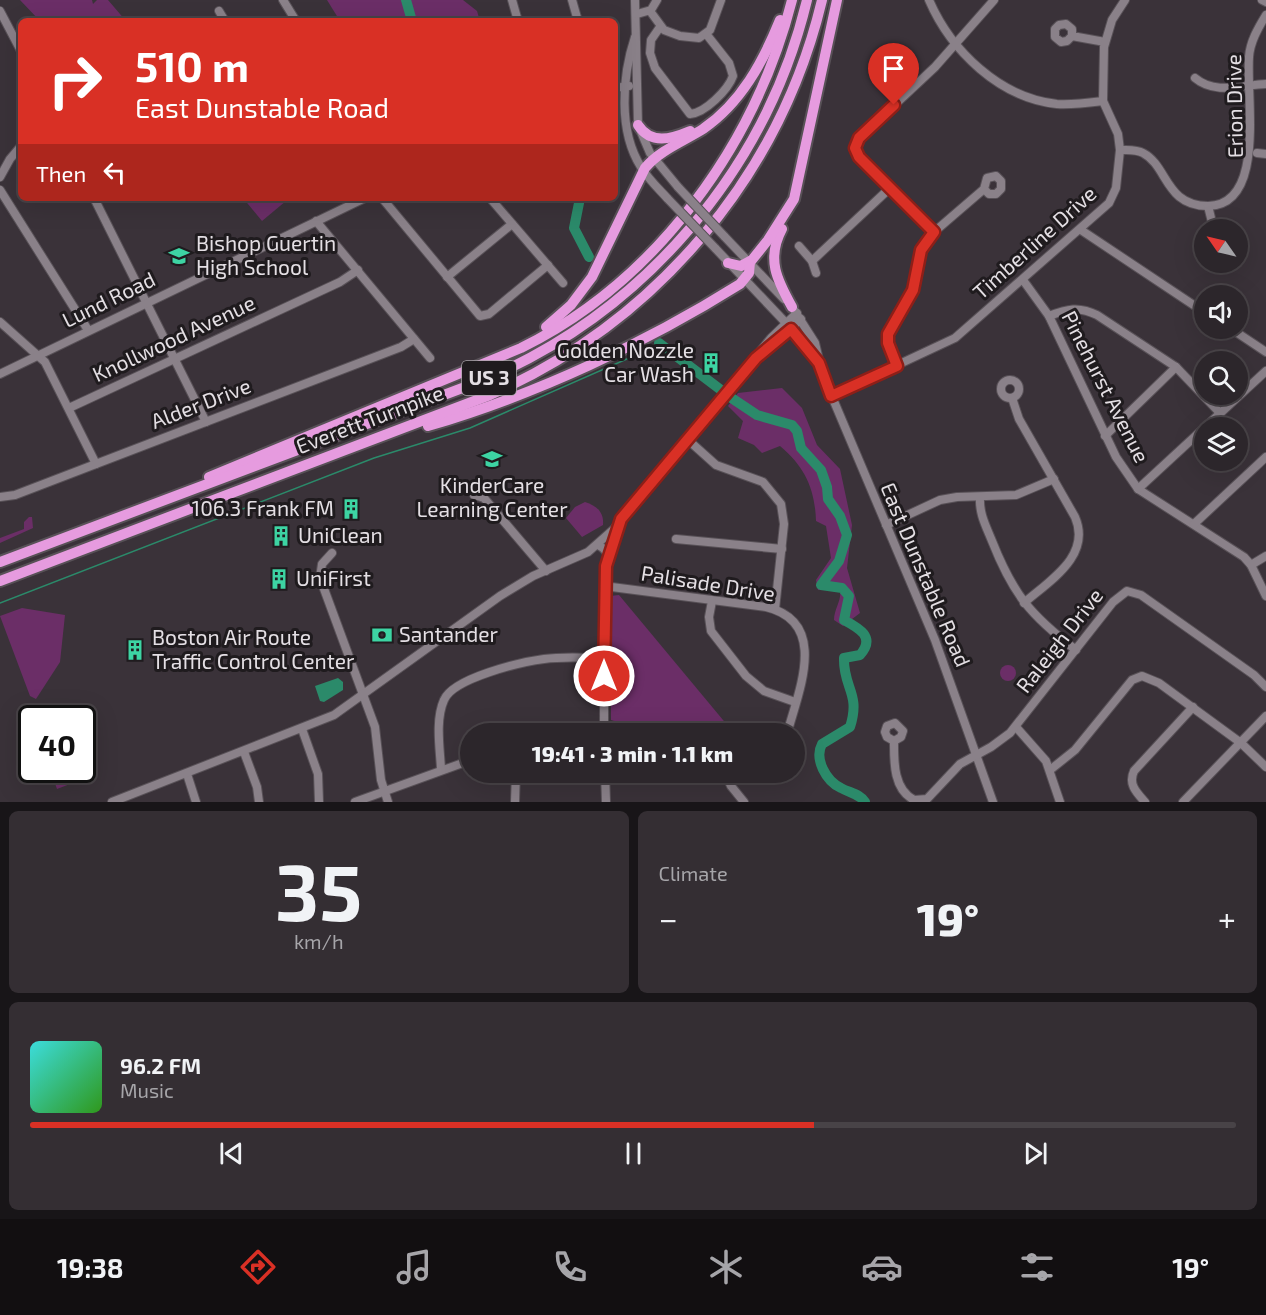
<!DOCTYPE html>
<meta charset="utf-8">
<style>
:root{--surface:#2c262b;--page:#342e33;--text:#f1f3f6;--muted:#a6a5a9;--line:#484347;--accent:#d93025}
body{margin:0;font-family:"Exo 2",sans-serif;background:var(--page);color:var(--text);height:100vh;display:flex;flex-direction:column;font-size:22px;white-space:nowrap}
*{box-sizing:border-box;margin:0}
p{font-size:20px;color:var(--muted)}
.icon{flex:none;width:33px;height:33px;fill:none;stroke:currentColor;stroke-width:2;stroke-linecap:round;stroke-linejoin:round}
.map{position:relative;height:802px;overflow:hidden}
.side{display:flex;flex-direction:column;gap:9px;padding:9px;background:#181518;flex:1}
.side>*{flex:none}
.banner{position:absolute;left:18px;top:18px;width:600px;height:183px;border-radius:9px;box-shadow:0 6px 24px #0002,0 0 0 2px var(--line);background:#d93025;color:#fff;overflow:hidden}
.needle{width:39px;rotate:304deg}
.fabs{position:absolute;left:1194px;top:219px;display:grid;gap:12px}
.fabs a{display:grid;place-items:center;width:54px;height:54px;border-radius:50%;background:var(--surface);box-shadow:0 6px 24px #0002,0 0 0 2px var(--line);font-size:30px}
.speed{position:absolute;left:18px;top:705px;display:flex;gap:12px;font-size:30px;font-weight:700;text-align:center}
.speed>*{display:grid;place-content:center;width:78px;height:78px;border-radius:50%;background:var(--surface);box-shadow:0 6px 24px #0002,0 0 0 2px var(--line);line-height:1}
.speed .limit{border:3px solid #111;border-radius:9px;background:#fff;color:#111}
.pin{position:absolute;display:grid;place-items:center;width:51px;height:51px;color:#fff;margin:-62px -26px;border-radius:50% 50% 50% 0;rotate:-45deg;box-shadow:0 0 6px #0007}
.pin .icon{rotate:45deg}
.me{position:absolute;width:66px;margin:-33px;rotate:0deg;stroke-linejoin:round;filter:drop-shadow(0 0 4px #0008)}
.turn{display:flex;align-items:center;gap:21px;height:126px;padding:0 18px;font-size:27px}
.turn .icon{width:78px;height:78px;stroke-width:2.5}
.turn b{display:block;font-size:42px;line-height:51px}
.then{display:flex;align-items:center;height:57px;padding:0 18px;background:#0003;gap:12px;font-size:22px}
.big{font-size:45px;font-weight:800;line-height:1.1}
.side .card{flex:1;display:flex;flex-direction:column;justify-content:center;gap:9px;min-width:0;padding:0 21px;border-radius:9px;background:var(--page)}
.side .dial{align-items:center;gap:0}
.dial b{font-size:78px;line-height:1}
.song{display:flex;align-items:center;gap:18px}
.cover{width:72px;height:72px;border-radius:9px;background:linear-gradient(135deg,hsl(180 70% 55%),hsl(110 70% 35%))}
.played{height:6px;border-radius:3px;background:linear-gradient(90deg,var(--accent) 65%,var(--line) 65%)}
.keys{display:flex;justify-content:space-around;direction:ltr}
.heat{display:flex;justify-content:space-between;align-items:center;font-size:33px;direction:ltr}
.side .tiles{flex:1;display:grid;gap:9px;grid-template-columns:1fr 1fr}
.card:last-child{grid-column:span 2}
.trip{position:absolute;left:460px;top:723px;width:345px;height:60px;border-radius:30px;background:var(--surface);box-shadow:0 6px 24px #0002,0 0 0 2px var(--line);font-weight:800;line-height:60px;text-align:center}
.menu{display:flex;height:96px;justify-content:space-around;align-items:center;background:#120f11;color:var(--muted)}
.menu .icon{width:42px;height:42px}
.menu .current{color:var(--accent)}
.menu b{font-size:27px;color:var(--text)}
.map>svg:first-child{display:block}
.green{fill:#6b2e67}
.water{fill:#2b8a6a}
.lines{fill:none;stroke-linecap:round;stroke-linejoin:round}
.stream{stroke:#2b8a6a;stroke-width:1.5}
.river{stroke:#2b8a6a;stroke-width:10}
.minor-casing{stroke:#585157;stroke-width:10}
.highway-casing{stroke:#585157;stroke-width:14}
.minor{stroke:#8a8189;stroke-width:8}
.highway{stroke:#e69bdf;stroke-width:10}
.minor-bridge-casing{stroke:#585157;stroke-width:10;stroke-linecap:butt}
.minor-bridge{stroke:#8a8189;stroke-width:8}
.route-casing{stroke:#8d1f18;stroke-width:15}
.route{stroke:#d93025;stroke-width:10}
.labels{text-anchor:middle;stroke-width:6;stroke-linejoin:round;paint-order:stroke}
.shield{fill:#1f1b1e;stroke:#a9a4a9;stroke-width:1.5}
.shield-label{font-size:20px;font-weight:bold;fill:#e4dfe4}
.street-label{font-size:21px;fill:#e4dfe4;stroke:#1f1b1e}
.poi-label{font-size:21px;fill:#e4dfe4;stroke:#1f1b1e;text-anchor:start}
</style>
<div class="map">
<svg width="1266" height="802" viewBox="0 0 1266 802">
<rect width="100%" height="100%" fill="#3a3239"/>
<g class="green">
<path d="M 20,0 L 92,0 L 93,4 L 97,0 L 108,0 L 126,21 L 40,21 Z"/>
<path d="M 327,0 L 463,0 L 477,11 L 480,21 L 340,21 Z"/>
<path d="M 243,198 L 283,198 L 286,201 L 262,221 Z"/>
<path d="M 782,388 L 802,408 L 817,445 L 840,469 L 852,525 L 847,568 L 860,613 L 843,626 L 834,620 C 834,609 842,600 840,590 L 818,590 L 816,580 L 831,558 L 826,526 L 816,521 C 815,489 805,467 780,446 L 762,453 L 754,445 L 738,438 L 743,421 L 728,406 L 738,393 Z"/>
<path d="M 585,502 C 597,506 604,512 603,525 L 582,537 L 566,518 L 575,507 Z"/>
<path d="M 29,517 L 32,517 L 33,528 L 0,543 L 0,538 L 24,529 L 24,522 Z"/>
<path d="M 619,595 L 733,732 L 654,733 L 611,720 L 610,596 Z"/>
<path d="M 22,608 L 65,615 L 60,662 L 36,699 L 30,696 L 0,616 Z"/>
<circle cx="1008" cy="673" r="8"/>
<path d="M 84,743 L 96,774 L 57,789 L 51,772 L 56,770 L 82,770 Z"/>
</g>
<path class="water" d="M 338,678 L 343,682 L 343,690 L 324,702 L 320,701 L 315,686 Z"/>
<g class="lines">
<path class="stream" d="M 0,603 L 374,458 L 470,428 L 645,351 L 661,347"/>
<g class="river">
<path d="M 406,0 L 412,21"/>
<path d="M 580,198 L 574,228 L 589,257"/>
<path d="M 659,343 L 721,390"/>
<path d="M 730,397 L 757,415 L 792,425 L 797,431 L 801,448 L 821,470 L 827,487 L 828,499 L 840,516 L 847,535 L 839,561 L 821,585 L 842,588 L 849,596 L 844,620 C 859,628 876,637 860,655 L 844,658 C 843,688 861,693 850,727 L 822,744 C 814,759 826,781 841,788 C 850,793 860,794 865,802"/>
</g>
<g class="minor-casing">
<g id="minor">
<path d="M 283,0 L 296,21"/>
<path d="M 512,0 L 518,21"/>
<path d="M 572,0 L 578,21"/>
<path d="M 635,0 L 638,125 L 650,153 L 678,187"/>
<path d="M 929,0 C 951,51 1000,98 1057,104 C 1072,105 1087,103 1103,101"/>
<path d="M 1262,0 L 1266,2"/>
<path d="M 0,11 L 21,51"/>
<path d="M 219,11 L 225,21"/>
<path d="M 650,11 L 664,30 L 680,36 L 699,38 L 710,30 L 721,0"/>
<path d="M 637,14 L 651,10 L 657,0"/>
<path d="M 660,27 L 651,40 L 650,53 L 655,68 L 690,114 C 705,113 728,90 733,76 L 729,63 L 707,35"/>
<path d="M 1072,36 L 1067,41 L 1061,42 L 1055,37 L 1055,29 L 1059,25 L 1066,24 L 1072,29 L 1072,36 L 1105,42"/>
<path d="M 635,37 C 622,76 618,131 641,167 C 648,179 659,189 668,199"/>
<path d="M 1195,78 C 1215,95 1242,85 1266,84"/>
<path d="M 615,88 L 629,86"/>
<path d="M 1120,150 C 1128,150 1136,149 1143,153 C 1168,166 1165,206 1208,206 C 1266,205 1246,100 1249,57 C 1250,42 1258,28 1266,15"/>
<path d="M 1257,153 L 1266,154"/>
<path d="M 0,177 L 10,159 L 21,146"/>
<path d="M 0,190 L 88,330"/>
<path d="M 94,198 L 206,422"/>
<path d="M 382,198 L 480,316 L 489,314 L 548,265"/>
<path d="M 490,198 L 563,283"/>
<path d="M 1208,206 L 1214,230"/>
<path d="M 316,221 L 430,358"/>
<path d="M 1081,230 L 1204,312"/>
<path d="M 934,232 L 859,157 L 855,145 L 859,138 L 935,67 L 994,0"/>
<path d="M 724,236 L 784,299"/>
<path d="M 799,246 L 812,261 L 816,273"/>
<path d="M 715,248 L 786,323 L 819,363"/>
<path d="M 812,261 L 890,188"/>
<path d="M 447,277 L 512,224"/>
<path d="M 1023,280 L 1049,316 L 1116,457 L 1138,489 L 1244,557 L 1251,565 L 1266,596"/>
<path d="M 794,310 L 815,343 L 822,373 L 935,640 L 993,802"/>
<path d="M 1049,316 C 1067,309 1079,306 1097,315 L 1176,367 L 1220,413"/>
<path d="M 0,322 L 45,362 L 96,464"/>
<path d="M 1230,328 L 1266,352"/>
<path d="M 764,349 L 778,342 L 801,319"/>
<path d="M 897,366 L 888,343 L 888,334 L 916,284 L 924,244 L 934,232 L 984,189 L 987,178 L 996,176 L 1001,181 L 1001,189 L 996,194 L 989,194 L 984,189"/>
<path d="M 0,374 L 365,198"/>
<circle cx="1010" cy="389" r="9"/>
<path d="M 831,396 L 955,338 L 1109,203 L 1116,188 L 1120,150 L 1118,134 L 1103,101 L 1104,47 L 1112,20 L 1125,0"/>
<path d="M 1012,398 L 1019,419 L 1075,517 C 1092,556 1049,581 1024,603"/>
<path d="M 69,408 L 340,282 L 358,270"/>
<path d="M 1105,436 L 1176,367"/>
<path d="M 687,439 L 716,465 L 763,482 L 781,504 L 784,524 L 775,609"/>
<path d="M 1138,489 L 1266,371"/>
<path d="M 474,495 L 484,498 L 546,571"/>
<path d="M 0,497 L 15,495 L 401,347 L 414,339"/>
<path d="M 980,497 C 979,514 986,526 992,541 C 1013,594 1030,615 1076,650"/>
<path d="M 1194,524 L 1266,457"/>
<path d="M 886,525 L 940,500 L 957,497 L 1016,495 L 1054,479"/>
<path d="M 676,539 L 782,549"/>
<path d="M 598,545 C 604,548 608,552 608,559 C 604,617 604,675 604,734"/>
<path d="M 332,553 L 322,564 L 320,578 L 375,727 L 381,780 L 388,802"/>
<path d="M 608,558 L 620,524"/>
<path d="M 1251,565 L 1266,556"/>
<path d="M 604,586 L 766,607 C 830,622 798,692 787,734"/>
<path d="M 712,601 L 709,617 L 711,631 L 746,676 L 764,691 L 795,702"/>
<path d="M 1016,727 L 1046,761 L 1060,802"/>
<path d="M 302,729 L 318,774 L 319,802"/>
<path d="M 894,741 L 901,737 L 903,731 L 895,723 L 887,726 L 885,732 L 887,737 L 894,741 C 894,761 893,789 914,800 L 927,799 L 960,764 L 991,747 L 1010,733 L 1113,602 L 1127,591 L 1141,595 L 1254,675 L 1266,687"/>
<path d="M 244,752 L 257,787 L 259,802"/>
<path d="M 441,769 C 440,749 435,720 444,700 C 453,678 521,662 544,659 C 564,656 585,658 604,658"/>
<path d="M 1050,770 L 1075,750 L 1132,680 L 1142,676 L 1159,683 L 1241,743 L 1266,767"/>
<path d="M 605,772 L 606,802"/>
<path d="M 725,773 L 731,786 L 744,802"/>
<path d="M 187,774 L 196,802"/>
<path d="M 605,778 L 731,772"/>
<path d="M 112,802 L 334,715 L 500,596 L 533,576 L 588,552 L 614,529 L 771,338 L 797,313"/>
<path d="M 355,802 L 471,760"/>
<path d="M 515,802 L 516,772"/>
<path d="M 1145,802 C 1136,792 1128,784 1134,771 L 1193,707"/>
<path d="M 1183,802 L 1266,716"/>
</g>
</g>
<g class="highway-casing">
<g id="highway">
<path d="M 638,125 C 651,145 671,139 690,131"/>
<path d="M 782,229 C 766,259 777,280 792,307"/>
<path d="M 728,263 L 741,266 L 752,260 L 768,240 L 794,199 L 837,0"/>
<path d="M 546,327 L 571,305 L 592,277 L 645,168 C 660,150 684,141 703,129 C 741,103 763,62 780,20"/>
<path d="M 428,426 C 535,395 646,343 740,284 L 749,273 L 750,262"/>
<path d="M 209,477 L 521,348 C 657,281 755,145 792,0"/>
<path d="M 0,562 L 481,381 C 642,314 766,171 807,0"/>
<path d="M 0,581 L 490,395 C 656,322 780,176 822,0"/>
</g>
</g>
<use href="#minor" class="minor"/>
<use href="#highway" class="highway"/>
<g class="minor-bridge-casing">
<g id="minor-bridge">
<path d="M 678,187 L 724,236"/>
<path d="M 668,199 L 715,248"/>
</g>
</g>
<use href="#minor-bridge" class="minor-bridge"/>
</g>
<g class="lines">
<g class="route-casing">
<path id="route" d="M 604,676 L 606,566 L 621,519 L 756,358 L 791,329 L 819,363 L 831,396 L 897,366 L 888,343 L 888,334 L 913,290 L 921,250 L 934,232 L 859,157 L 855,148 L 859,138 L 894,105"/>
</g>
<use href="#route" class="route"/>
</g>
<defs>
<g id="school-bare" transform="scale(1.62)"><path d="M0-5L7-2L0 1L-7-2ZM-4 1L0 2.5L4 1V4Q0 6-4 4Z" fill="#3dd4a3" stroke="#1f1b1e" stroke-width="2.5" paint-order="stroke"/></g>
<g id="building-bare" transform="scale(1.62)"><path d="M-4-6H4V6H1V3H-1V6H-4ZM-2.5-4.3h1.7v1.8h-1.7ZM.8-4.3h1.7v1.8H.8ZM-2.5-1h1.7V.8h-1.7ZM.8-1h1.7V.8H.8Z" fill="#3dd4a3" stroke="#1f1b1e" stroke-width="2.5" paint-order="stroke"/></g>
<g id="bank-bare" transform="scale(1.62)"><path d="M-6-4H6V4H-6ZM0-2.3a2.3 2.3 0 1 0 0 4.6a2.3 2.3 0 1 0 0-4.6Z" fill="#3dd4a3" stroke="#1f1b1e" stroke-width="2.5" paint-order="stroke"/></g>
</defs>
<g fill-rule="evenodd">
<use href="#school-bare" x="179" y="256"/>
<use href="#building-bare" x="711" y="363"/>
<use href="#school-bare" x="492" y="459"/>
<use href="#building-bare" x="351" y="509"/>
<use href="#building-bare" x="281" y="536"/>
<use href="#building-bare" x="279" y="579"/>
<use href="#bank-bare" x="382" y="635"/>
<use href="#building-bare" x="135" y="650"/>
</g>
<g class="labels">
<rect class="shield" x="462" y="361" width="54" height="34" rx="4.5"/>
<g class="shield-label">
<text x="489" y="385">US 3</text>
</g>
<g class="street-label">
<text transform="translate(1235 106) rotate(-91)" y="7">Erion Drive</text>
<text transform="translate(1035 243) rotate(-42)" y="7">Timberline Drive</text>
<text transform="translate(109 300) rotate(-26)" y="7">Lund Road</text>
<text transform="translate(174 339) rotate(-25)" y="7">Knollwood Avenue</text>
<text transform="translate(1105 387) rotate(63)" y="7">Pinehurst Avenue</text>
<text transform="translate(201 404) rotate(-21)" y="7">Alder Drive</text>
<text transform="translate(370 420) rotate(-21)" y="7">Everett Turnpike</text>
<text transform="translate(925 575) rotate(67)" y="7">East Dunstable Road</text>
<text transform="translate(708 584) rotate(9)" y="7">Palisade Drive</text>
<text transform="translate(1060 641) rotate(-52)" y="7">Raleigh Drive</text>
</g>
<g class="poi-label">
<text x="196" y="251">Bishop Guertin<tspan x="196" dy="24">High School</tspan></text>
<text x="694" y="358" text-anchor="end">Golden Nozzle<tspan x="694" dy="24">Car Wash</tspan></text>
<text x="492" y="493" text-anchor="middle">KinderCare<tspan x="492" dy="24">Learning Center</tspan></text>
<text x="334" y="516" text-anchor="end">106.3 Frank FM</text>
<text x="298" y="543">UniClean</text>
<text x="296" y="586">UniFirst</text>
<text x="399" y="642">Santander</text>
<text x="152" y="645">Boston Air Route<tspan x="152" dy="24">Traffic Control Center</tspan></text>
</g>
</g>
</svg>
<div class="fabs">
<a><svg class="needle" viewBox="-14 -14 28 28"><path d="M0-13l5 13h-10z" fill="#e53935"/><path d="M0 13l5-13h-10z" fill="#a6a5a9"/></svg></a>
<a><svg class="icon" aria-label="sound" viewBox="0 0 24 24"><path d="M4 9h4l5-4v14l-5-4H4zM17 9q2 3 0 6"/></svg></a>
<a><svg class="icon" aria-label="search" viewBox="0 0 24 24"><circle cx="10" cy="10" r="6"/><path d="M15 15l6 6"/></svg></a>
<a><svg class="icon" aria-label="layers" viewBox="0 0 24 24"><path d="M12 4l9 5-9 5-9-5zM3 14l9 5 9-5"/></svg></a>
</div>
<div class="speed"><div class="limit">40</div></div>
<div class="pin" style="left:894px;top:105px;background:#d93025"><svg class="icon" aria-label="arrive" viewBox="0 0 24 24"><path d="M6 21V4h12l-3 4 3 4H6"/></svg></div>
<svg class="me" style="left:604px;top:676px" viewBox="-20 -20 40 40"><circle r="17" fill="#d93025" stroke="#fff" stroke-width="3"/><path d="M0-11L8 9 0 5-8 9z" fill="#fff"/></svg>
<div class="trip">19:41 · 3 min · 1.1 km</div>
<div class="banner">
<div class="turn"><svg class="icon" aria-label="right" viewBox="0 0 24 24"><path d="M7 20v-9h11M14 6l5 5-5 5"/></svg><div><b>510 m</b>East Dunstable Road</div></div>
<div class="then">Then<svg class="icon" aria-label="left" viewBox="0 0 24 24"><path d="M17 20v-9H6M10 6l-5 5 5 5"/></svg></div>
</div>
</div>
<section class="side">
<div class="tiles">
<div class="card dial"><b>35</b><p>km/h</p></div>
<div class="card"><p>Climate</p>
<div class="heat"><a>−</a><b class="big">19°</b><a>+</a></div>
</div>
<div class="card">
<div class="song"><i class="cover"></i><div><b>96.2 FM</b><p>Music</p></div></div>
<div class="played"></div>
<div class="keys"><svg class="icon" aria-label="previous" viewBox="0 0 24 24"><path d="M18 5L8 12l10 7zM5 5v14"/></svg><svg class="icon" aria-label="pause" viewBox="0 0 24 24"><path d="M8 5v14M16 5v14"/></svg><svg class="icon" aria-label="next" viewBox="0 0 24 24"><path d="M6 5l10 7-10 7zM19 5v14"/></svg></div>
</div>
</div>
</section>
<nav class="menu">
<b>19:38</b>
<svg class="icon current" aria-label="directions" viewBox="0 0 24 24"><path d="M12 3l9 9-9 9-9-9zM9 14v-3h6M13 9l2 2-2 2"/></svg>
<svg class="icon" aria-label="music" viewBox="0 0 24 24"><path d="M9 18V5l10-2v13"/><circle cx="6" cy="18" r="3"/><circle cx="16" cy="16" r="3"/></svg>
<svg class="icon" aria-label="phone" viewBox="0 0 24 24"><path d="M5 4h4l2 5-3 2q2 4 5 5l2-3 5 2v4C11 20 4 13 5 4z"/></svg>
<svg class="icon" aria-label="climate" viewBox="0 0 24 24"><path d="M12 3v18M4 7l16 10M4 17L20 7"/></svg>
<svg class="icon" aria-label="car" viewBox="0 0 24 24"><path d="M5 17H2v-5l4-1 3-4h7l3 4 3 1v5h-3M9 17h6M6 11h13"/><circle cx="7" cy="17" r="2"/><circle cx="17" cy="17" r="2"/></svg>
<svg class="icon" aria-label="filters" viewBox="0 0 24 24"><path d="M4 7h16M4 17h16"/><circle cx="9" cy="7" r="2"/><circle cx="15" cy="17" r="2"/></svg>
<b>19°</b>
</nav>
